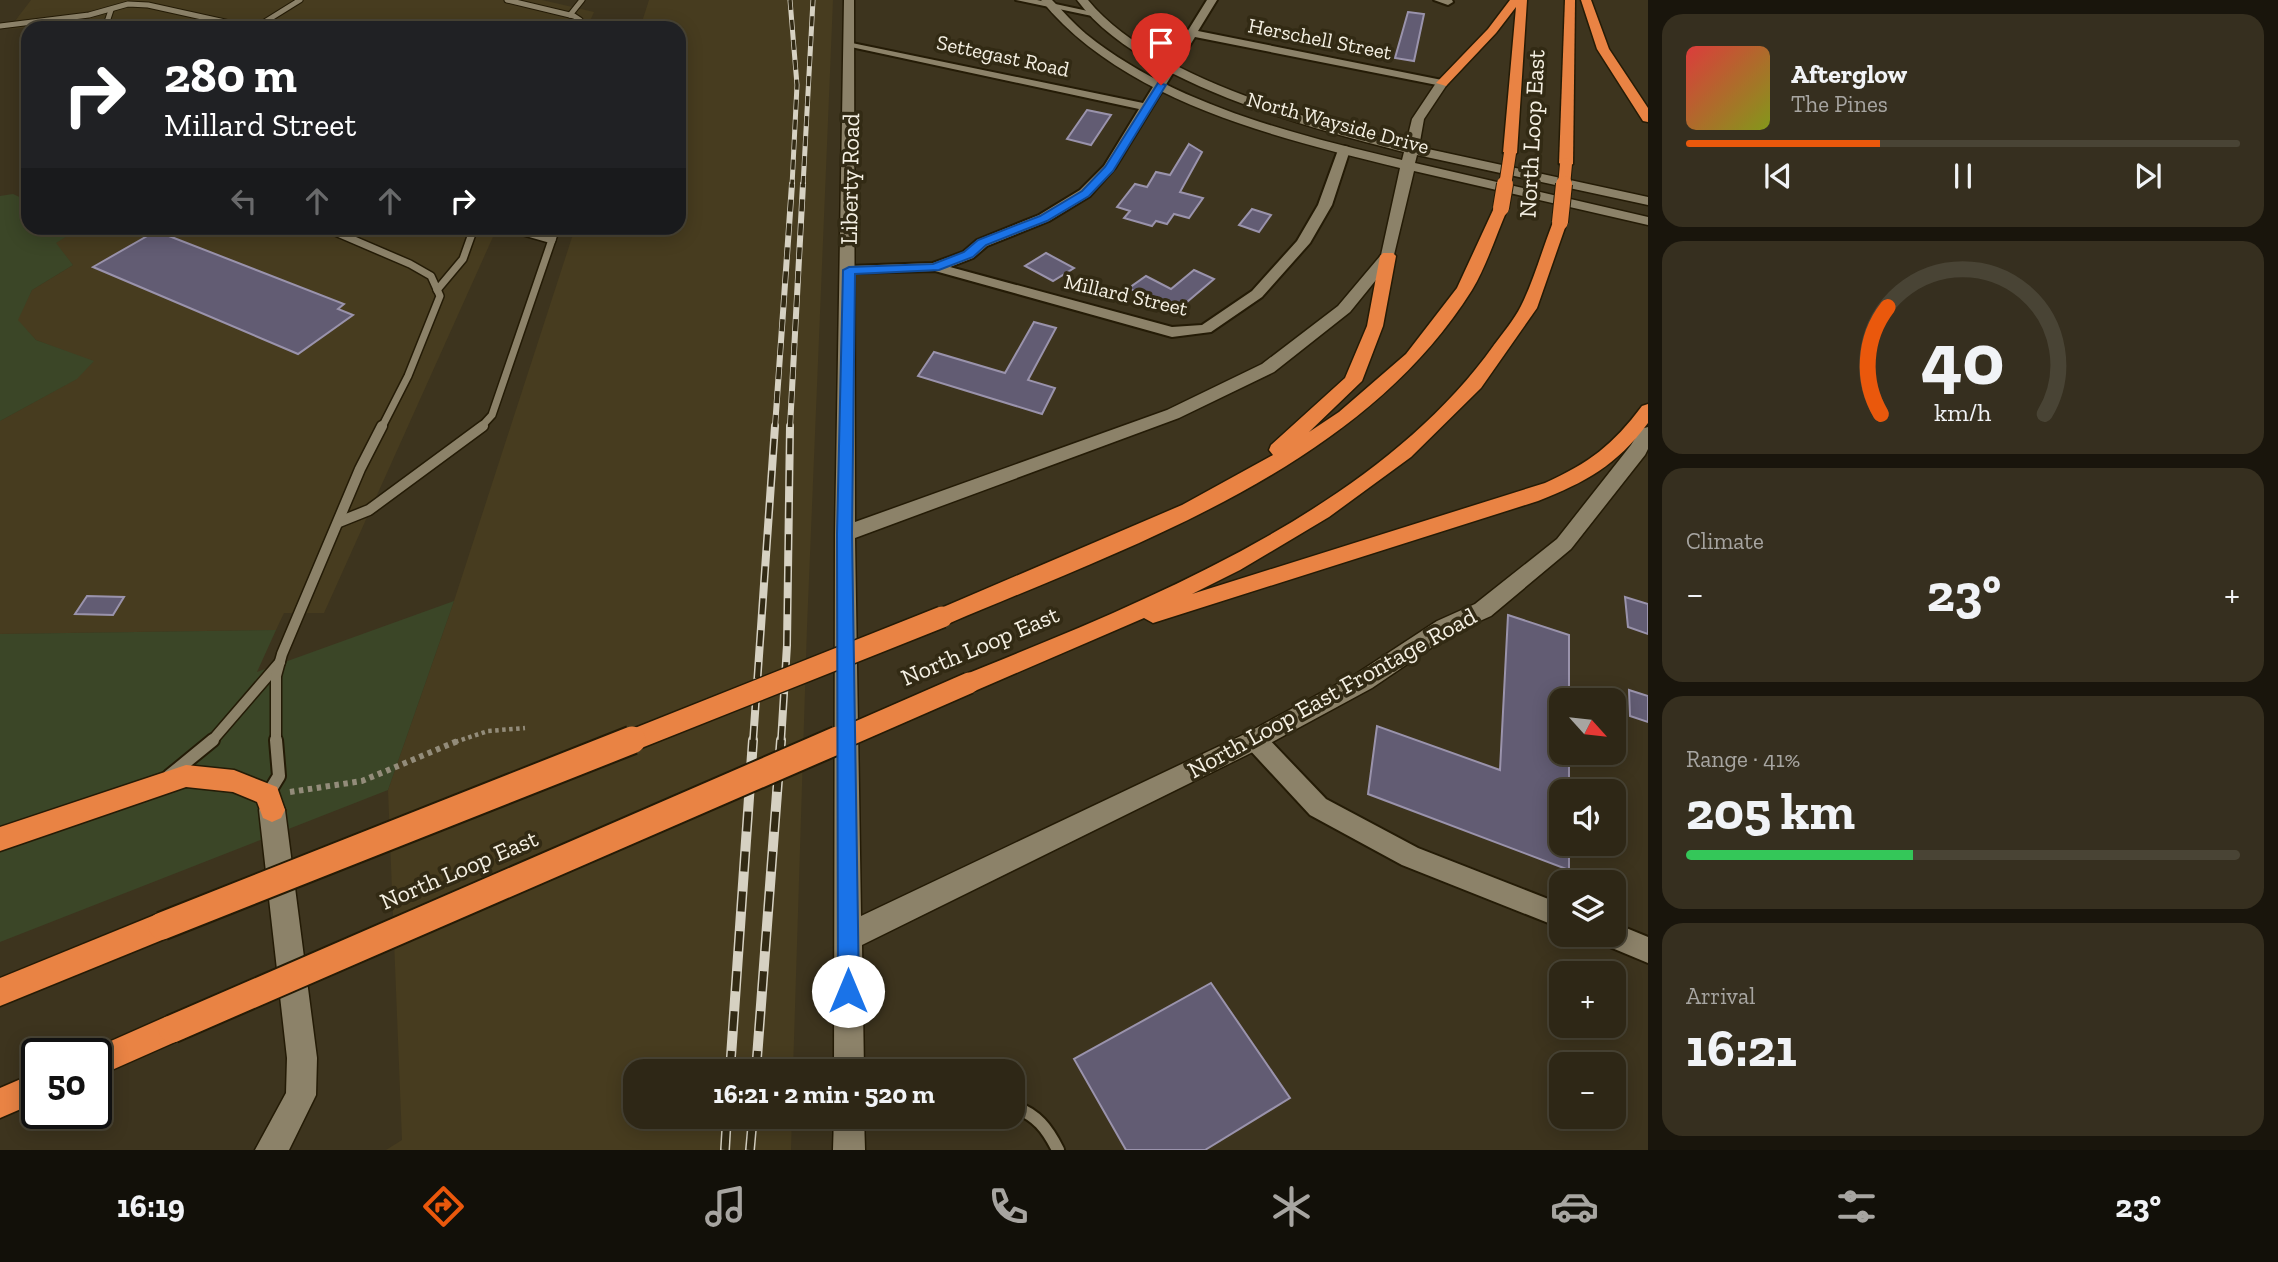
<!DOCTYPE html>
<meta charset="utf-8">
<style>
:root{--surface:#2e2716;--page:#362f1f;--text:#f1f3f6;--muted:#a7a5a1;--line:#494435;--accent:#ea580c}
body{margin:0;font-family:"Zilla Slab",serif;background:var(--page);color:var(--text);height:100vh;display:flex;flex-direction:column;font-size:26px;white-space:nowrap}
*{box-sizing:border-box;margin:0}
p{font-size:23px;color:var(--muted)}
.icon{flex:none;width:38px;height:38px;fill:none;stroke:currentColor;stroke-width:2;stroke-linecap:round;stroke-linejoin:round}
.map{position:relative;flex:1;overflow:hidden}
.details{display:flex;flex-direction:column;gap:14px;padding:14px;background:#19150c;width:630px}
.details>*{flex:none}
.top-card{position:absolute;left:21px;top:21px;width:665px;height:214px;border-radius:21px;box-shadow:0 4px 18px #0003,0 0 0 2px var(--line);background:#202124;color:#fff;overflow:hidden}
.needle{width:46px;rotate:117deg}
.fabs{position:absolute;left:1549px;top:688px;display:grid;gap:14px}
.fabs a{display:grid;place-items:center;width:77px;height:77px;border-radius:14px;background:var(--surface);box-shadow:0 4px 18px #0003,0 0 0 2px var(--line);font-size:35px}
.speed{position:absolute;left:21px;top:1038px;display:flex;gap:14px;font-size:35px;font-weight:700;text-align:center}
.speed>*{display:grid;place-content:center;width:91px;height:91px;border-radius:50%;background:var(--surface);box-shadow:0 4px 18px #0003,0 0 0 2px var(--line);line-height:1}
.speed .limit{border:4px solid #111;border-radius:10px;background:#fff;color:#111}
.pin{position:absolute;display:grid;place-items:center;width:60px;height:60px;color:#fff;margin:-72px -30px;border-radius:50% 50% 50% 0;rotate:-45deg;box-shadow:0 0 7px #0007}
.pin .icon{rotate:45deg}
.me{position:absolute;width:77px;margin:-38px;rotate:0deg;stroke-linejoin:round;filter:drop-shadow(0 0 5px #0008)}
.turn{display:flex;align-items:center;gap:24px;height:147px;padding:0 28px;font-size:32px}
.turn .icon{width:91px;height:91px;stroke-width:2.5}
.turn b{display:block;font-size:49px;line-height:60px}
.lanes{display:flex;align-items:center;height:66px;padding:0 28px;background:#0003;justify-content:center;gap:35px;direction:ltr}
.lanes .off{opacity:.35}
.big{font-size:52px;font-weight:800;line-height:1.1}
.details .tile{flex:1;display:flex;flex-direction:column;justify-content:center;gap:10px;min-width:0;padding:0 24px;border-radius:21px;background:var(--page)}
.details .dial{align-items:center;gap:0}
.dial svg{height:182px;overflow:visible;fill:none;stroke:var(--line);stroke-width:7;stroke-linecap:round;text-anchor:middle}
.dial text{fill:var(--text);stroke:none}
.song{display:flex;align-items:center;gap:21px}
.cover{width:84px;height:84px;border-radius:10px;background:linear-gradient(135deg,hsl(0 70% 55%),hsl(70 70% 35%))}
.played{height:7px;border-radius:4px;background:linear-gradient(90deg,var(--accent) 35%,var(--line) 35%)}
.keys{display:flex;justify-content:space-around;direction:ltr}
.heat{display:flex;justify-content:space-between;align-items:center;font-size:38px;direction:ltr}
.charge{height:10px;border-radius:5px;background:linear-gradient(90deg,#34c759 41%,var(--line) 0)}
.trip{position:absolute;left:623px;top:1059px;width:402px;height:70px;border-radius:21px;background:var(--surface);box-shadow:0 4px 18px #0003,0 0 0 2px var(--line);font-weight:800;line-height:70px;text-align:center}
.tab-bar{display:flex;height:112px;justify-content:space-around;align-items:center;background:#121009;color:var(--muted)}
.tab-bar .icon{width:49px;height:49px}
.tab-bar .current{color:var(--accent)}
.tab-bar b{font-size:32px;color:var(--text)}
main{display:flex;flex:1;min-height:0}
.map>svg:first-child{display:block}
.built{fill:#473c1f}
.green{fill:#3b4627}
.building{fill:#625c73;stroke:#9a93ac;stroke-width:2}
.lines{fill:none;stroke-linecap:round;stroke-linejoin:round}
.service-far3-casing{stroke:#241b06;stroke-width:7}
.service-far2-casing{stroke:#241b06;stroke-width:10}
.service-far1-casing{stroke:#241b06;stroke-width:13}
.service-casing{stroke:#241b06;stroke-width:16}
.minor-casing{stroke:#241b06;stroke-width:4}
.secondary-casing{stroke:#241b06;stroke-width:3}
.motorway-casing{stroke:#241b06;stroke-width:3}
.path-far1{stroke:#938c7a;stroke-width:4.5;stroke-dasharray:3.5 3.5;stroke-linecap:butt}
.path{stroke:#938c7a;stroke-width:6;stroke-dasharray:4.5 4.5;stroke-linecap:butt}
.service-far3{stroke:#8c8269;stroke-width:5}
.service-far2{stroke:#8c8269;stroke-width:7}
.service-far1{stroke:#8c8269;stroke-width:10}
.service{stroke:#8c8269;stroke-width:12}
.minor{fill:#8c8269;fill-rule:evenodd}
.secondary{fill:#8c8269;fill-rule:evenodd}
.motorway{fill:#e98344;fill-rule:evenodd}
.rail-far3-casing{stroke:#d6d1c2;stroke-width:5}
.rail-far2-casing{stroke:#d6d1c2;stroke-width:6}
.rail-far1-casing{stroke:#d6d1c2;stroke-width:8}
.rail-casing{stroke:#d6d1c2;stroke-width:10}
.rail-far3{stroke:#322a14;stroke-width:3.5;stroke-dasharray:10;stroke-linecap:butt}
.rail-far2{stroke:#322a14;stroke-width:4.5;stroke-dasharray:12;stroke-linecap:butt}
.rail-far1{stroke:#322a14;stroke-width:5;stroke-dasharray:16;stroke-linecap:butt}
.rail{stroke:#322a14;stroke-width:7;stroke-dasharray:20;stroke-linecap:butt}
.motorway-bridge-far3-casing{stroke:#241b06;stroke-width:14;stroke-linecap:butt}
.motorway-bridge-far2-casing{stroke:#241b06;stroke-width:18;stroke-linecap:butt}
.motorway-bridge-far1-casing{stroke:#241b06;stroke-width:24;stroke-linecap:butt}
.motorway-bridge-casing{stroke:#241b06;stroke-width:31;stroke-linecap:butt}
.motorway-bridge-far3{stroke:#e98344;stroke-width:12}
.motorway-bridge-far2{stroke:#e98344;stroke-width:16}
.motorway-bridge-far1{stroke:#e98344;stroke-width:21}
.motorway-bridge{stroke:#e98344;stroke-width:27}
.route{fill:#1a73e8;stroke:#114b97;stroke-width:2}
.labels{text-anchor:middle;stroke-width:7;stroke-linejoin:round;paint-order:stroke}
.far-street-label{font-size:21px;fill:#f5f0e3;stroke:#322a14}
.street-label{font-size:24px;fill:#f5f0e3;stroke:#322a14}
</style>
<main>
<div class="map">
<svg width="1648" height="1150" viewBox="0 0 1648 1150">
<rect width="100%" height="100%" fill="#3d341e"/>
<g class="built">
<path d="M 31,0 L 542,0 L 594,12 L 587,28 L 89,28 L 89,22 L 9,29 Z"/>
<path d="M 649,0 L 833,0 L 807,627 L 793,1071 L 635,1071 L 635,1116 L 792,1117 L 791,1150 L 386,1150 L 402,1140 L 388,790 L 454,601 L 575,228 L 679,228 L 679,28 L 640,28 Z"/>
<path d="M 80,228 L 497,228 L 324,613 L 284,613 L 276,630 L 0,634 L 0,421 L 76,379 L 93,362 L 36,340 L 17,320 L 32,290 L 73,265 L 55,243 Z"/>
</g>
<g class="green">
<path d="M 13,194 L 28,201 L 28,228 L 80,228 L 56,243 L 73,265 L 32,290 L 18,320 L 36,340 L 94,361 L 77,379 L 0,421 L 0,196 Z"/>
<path d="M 454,601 L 388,790 L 0,942 L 0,634 L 276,630 L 257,672 Z"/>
</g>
<g class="building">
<path d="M 1408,12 L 1424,14 L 1414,61 L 1395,58 Z"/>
<path d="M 1087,110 L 1111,115 L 1091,145 L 1067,139 Z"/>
<path d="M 1189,144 L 1202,152 L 1180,192 L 1203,198 L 1189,218 L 1174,214 L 1167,224 L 1156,221 L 1152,226 L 1124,218 L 1130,211 L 1117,207 L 1135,184 L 1147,187 L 1156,172 L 1170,175 Z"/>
<path d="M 1252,209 L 1271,215 L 1259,232 L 1239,225 Z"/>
<path d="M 156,231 L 344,304 L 338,309 L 353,315 L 298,354 L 93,267 Z"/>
<path d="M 1046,253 L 1074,268 L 1053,281 L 1025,266 Z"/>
<path d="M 1194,270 L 1214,279 L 1174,313 L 1129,288 L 1146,276 L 1171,289 Z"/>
<path d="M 1034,322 L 1056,328 L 1028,380 L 1055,388 L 1042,414 L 918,376 L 934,352 L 1005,373 Z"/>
<path d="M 87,596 L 124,597 L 113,615 L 75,614 Z"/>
<path d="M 1625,597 L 1648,604 L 1648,634 L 1628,627 Z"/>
<path d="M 1508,615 L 1569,635 L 1569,700 L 1561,700 L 1561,752 L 1569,752 L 1569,791 L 1561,791 L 1561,844 L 1569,844 L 1569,870 L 1368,794 L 1377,726 L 1500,770 Z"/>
<path d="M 1629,690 L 1648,696 L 1648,722 L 1630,716 Z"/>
<path d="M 1211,983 L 1290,1098 L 1205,1150 L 1126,1150 L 1074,1059 Z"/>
</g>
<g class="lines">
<g class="service-far3-casing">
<g id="service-far3">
<path d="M 507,0 L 574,16 L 580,20 L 577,28"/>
<path d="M 570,15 L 582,0"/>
<path d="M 0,26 L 89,15 L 128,4 L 148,5 L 252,28"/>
<path d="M 105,28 L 111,10"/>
<path d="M 255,28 L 300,0"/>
</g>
</g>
<g class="service-far2-casing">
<g id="service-far2">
<path d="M 326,228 L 410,264 L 431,276 L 440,296 L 408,376 L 382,427"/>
<path d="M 510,228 L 552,240"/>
<path d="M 437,290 L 463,259 L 474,228"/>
<path d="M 481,427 L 492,415 L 556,228"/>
</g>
</g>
<g class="service-far1-casing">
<g id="service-far1">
<path d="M 339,522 L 369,510 L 483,426"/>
<path d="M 211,742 L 280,662"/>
<path d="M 276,742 L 276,676 L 282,654 L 360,469 L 382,426"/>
</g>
</g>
<g class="service-casing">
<g id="service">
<path d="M 169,776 L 213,740"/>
<path d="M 268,794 L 279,776 L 276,740"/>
<path d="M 1013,1106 C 1037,1115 1047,1128 1058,1150"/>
</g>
</g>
<g class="minor-casing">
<g id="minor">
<path d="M 1016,0 L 1037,0 L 1097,13 L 1092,16 Z"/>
<path d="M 1207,0 L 1217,0 L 1198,31 L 1442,80 L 1448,83 L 1442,86 L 1195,37 L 1115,168 L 1090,196 L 1049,221 L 987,246 L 973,258 L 950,267 L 1172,327 L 1202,325 L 1252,291 L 1297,241 L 1318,205 L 1338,150 L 1344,146 L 1348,147 L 1350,150 L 1332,205 L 1310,243 L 1262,297 L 1211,332 L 1172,337 L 935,271 L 844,273 L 842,270 L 849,266 L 933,263 L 963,252 L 977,240 L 1039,215 L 1080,190 L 1104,166 L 1139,109 L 851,47 L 846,44 L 847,42 L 1143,103 Z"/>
<path d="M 1434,0 L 1452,0 L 1453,2 L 1448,5 Z"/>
<path d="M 1255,730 L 1263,733 L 1326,799 L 1418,848 L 1561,904 L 1561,928 L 1402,865 L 1310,815 L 1247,747 L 1244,740 L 1247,733 Z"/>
<path d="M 1614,923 L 1648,937 L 1648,963 L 1600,943 L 1597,934 L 1614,934 Z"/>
</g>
</g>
<g class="secondary-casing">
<g id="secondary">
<path d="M 844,0 L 854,0 L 855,522 L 1167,410 L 1262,364 L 1338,306 L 1381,255 L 1400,168 C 1278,138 1124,102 1041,0 L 1052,0 C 1063,11 1074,24 1086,34 C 1174,105 1294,134 1402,160 L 1404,152 C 1308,128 1137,82 1077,0 L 1088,0 C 1149,76 1313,121 1406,144 L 1412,119 L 1438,80 L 1446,80 L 1448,83 L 1424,119 L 1419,147 L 1648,197 L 1648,205 L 1417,155 L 1415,163 L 1648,217 L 1648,225 L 1414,171 L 1393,259 L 1350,312 L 1274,372 L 1179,418 L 855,538 L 861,916 L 1247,733 L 1356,674 L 1437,621 L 1475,604 L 1557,539 L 1631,445 L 1641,429 L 1648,427 L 1648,449 L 1645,455 L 1571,549 L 1491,616 L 1453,633 L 1372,688 L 1263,747 L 862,945 L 864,1071 L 834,1071 L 835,534 Z"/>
<path d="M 272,798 L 281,802 L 285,810 L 317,1058 L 316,1095 L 289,1150 L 255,1150 L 286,1093 L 287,1058 L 259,810 L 263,802 Z"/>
<path d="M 834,1116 L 864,1116 L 865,1150 L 833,1150 Z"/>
</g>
</g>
<g class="motorway-casing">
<g id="motorway">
<path d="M 1510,0 L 1527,0 L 1517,153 L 1510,157 L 1503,153 L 1516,7 L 1496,33 L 1446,86 L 1436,83 L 1488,29 Z"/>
<path d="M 1565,0 L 1575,0 L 1573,164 L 1566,168 L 1559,164 Z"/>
<path d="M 1581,0 L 1591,0 L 1609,49 L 1648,108 L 1648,122 L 1643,121 L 1597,49 Z"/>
<path d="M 1501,204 L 1508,208 C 1496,235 1487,265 1472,290 C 1361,468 1133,545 950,623 L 942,626 L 934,623 L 931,617 L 934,611 L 1182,505 L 1273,455 L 1269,450 L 1271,445 L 1345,378 L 1367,326 L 1380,256 L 1383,253 L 1393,253 L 1396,256 L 1383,326 L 1362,381 L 1309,432 L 1339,412 L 1406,354 L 1457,288 L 1494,208 Z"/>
<path d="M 1560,218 L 1567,222 L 1537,308 L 1481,388 L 1411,457 L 1329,517 L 1240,570 L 1192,594 L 1545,483 C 1589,463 1613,445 1642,406 L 1648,404 L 1648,423 C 1616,466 1586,482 1538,501 L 1153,623 L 1144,618 L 977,690 L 969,693 L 961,690 L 958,683 L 961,676 C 1144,602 1376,511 1494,345 C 1503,333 1514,320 1521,306 C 1534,280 1542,250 1553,222 Z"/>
<path d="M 186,765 L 234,770 L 277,787 L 285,810 L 281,818 L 272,822 L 263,818 L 257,802 L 233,792 L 186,787 L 0,851 L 0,827 Z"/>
<path d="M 162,912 L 172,916 L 176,926 L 172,936 L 0,1006 L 0,978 Z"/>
<path d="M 172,1014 L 182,1019 L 187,1029 L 182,1039 L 96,1077 L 96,1054 L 85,1054 L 86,1052 Z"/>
<path d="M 37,1072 L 37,1102 L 0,1118 L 0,1088 Z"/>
</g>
</g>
<path class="path-far1" d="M 455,742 L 488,731 L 525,728"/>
<path class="path" d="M 290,792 L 362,781 L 460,740"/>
<use href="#service-far3" class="service-far3"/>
<use href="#service-far2" class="service-far2"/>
<use href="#service-far1" class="service-far1"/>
<use href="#service" class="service"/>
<use href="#minor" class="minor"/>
<use href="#secondary" class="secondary"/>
<use href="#motorway" class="motorway"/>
<g class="rail-far3-casing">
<g id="rail-far3">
<path d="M 790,0 L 797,85 L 792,186"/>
<path d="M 803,186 L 813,0"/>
</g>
</g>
<g class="rail-far2-casing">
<g id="rail-far2">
<path d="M 775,427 L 792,184"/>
<path d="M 790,427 L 803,184"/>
</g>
</g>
<g class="rail-far1-casing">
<g id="rail-far1">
<path d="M 753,742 L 775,426"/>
<path d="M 781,742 L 787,645 L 790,426"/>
</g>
</g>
<g class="rail-casing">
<g id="rail">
<path d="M 730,1071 L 753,740"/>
<path d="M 756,1071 L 781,740"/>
<path d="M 725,1150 L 727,1116"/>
<path d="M 750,1150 L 753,1116"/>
</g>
</g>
<use href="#rail-far3" class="rail-far3"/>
<use href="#rail-far2" class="rail-far2"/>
<use href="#rail-far1" class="rail-far1"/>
<use href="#rail" class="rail"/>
<g class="motorway-bridge-far3-casing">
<g id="motorway-bridge-far3">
<path d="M 1505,186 L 1510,153"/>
<path d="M 1564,186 L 1566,164"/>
</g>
</g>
<g class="motorway-bridge-far2-casing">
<g id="motorway-bridge-far2">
<path d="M 1501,208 L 1505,184"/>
<path d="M 1560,222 L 1564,184"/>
</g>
</g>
<g class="motorway-bridge-far1-casing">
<g id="motorway-bridge-far1">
<path d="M 628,742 L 942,617"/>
<path d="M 834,742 L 969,683"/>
</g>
</g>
<g class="motorway-bridge-casing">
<g id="motorway-bridge">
<path d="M 162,926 L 632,740"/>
<path d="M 172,1029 L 838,740"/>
</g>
</g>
<use href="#motorway-bridge-far3" class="motorway-bridge-far3"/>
<use href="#motorway-bridge-far2" class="motorway-bridge-far2"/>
<use href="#motorway-bridge-far1" class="motorway-bridge-far1"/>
<use href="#motorway-bridge" class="motorway-bridge"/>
</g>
<path class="route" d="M 1158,83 L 1166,85 L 1113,171 L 1089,196 L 1047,221 L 986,245 L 973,257 L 939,270 L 855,274 L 852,534 L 859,991 L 856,998 L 848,1001 L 841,998 L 838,991 L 837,534 L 843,270 L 849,267 L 933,264 L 964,252 L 978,240 L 1040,216 L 1082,191 L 1105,167 Z"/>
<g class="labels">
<g class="far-street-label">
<text transform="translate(1320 39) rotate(11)" y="7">Herschell Street</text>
<text transform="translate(1003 56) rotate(12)" y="7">Settegast Road</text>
<text transform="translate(1338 123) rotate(15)" y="7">North Wayside Drive</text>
<text transform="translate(1126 295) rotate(13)" y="7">Millard Street</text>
</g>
<g class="street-label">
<text transform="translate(1532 134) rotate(-87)" y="8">North Loop East</text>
<text transform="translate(850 179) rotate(-89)" y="8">Liberty Road</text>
<text transform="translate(980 646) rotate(-23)" y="8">North Loop East</text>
<text transform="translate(1332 693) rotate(-29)" y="8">North Loop East Frontage Road</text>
<text transform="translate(459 870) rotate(-23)" y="8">North Loop East</text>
</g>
</g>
</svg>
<div class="fabs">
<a><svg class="needle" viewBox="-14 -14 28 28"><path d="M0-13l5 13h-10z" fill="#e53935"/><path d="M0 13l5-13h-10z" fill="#a7a5a1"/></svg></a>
<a><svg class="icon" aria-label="sound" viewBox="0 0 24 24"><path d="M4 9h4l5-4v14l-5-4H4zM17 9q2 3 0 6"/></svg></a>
<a><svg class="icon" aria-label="layers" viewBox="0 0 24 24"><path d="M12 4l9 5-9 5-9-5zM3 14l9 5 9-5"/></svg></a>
<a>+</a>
<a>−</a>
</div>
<div class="speed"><div class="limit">50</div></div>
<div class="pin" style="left:1161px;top:85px;background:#d93025"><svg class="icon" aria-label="arrive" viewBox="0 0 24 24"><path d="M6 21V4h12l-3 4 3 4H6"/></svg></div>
<svg class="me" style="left:848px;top:991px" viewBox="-20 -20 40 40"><circle r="19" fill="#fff"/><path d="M0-13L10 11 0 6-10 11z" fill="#1a73e8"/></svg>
<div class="trip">16:21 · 2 min · 520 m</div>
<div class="top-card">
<div class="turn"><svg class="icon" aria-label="right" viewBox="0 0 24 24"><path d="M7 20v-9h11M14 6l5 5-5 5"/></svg><div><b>280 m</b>Millard Street</div></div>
<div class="lanes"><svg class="icon off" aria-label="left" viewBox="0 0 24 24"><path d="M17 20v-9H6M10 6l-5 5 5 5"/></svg><svg class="icon off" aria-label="ahead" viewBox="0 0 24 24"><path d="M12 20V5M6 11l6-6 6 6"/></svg><svg class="icon off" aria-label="ahead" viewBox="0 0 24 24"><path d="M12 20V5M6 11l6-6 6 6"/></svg><svg class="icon" aria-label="right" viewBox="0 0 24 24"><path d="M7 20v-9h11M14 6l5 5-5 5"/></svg></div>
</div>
</div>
<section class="details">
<div class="tile">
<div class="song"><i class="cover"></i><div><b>Afterglow</b><p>The Pines</p></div></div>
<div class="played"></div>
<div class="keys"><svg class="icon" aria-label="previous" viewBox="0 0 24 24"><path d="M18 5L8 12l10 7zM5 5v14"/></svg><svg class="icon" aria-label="pause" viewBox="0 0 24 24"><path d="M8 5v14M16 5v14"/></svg><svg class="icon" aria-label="next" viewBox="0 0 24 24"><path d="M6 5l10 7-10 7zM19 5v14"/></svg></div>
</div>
<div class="tile dial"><svg viewBox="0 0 100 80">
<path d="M14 69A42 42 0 1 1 86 69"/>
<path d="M14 69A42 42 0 0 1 17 22" stroke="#ea580c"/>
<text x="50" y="56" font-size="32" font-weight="700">40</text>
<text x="50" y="72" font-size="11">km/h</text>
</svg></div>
<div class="tile"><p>Climate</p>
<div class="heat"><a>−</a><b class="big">23°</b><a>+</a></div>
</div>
<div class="tile"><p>Range · 41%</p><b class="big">205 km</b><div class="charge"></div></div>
<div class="tile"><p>Arrival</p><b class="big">16:21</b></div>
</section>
</main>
<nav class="tab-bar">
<b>16:19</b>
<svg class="icon current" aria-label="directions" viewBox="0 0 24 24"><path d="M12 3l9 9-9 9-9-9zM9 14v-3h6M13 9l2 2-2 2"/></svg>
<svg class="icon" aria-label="music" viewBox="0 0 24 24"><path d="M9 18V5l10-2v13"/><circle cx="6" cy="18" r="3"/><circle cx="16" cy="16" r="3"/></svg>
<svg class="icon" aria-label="phone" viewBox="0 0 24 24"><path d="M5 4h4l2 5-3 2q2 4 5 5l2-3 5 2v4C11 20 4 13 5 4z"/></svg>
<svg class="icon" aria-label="climate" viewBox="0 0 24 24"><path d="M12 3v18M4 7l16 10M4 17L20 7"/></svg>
<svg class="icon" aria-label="car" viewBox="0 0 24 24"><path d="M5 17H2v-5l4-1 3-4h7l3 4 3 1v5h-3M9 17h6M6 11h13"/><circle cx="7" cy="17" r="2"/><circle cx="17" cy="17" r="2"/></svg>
<svg class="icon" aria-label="filters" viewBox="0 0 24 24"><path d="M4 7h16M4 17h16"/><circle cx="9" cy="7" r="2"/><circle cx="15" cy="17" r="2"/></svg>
<b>23°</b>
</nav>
